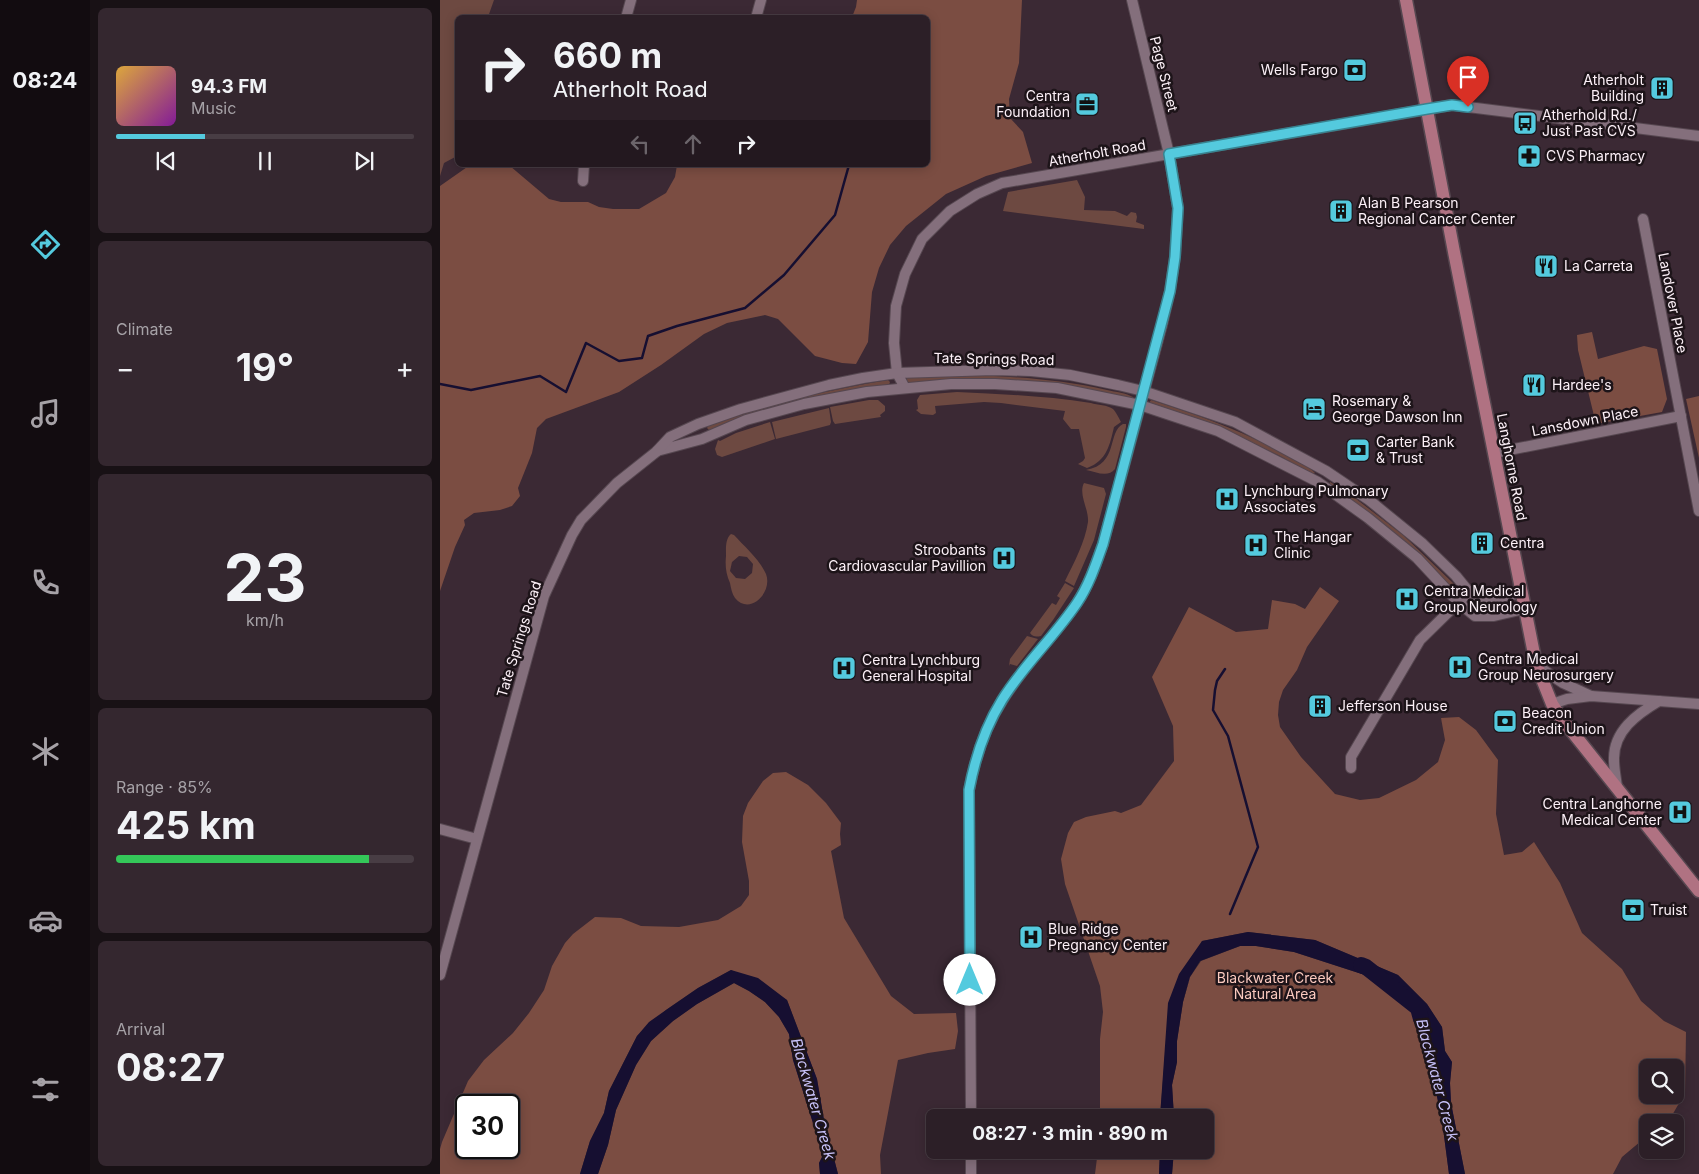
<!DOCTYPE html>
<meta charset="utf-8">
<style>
:root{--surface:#2c1f27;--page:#34272f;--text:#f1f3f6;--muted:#a6a2a7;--line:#483d44;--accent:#54cade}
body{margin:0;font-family:Inter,sans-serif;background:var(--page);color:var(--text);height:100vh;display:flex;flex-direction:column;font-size:19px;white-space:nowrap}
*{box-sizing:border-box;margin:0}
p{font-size:16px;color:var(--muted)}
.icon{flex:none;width:28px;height:28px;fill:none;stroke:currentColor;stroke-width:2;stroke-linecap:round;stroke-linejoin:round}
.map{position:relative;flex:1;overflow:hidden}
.sheet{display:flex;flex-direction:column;gap:8px;padding:8px;background:#181115;width:350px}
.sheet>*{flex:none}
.hud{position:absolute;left:15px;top:15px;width:475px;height:152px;border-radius:8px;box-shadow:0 2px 12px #0003,0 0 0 1px var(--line);background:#2c1f27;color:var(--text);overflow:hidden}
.tools{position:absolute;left:1199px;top:1059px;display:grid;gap:10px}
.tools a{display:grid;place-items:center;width:45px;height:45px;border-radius:8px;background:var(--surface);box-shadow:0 2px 12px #0003,0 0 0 1px var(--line);font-size:25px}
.speed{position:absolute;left:15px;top:1094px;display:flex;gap:10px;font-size:25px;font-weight:700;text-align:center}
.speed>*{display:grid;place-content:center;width:65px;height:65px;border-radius:50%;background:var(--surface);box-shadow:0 2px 12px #0003,0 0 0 1px var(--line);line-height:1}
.speed .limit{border:2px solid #111;border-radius:8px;background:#fff;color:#111}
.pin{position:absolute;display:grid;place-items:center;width:42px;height:42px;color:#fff;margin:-51px -21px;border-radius:50% 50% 50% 0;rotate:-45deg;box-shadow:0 0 5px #0007}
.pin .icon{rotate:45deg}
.me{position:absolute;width:55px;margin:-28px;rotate:0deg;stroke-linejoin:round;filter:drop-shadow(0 0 4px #0008)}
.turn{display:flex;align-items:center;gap:18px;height:105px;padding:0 15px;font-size:22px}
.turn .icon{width:65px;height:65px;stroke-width:2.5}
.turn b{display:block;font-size:35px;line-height:42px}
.lanes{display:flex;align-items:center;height:48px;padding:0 15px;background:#0003;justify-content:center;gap:25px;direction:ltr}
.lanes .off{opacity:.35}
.big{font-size:38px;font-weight:700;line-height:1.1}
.sheet .tile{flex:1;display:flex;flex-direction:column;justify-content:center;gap:8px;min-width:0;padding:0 18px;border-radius:8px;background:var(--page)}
.sheet .dial{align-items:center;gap:0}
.dial b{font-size:65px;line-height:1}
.song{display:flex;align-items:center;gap:15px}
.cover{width:60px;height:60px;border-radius:8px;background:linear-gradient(135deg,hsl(40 70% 55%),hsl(290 70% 35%))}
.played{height:5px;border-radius:2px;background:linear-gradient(90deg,var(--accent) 30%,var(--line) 30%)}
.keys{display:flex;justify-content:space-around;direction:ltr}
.heat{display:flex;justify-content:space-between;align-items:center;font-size:28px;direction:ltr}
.charge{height:8px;border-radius:4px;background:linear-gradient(90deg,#34c759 85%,var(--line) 0)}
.trip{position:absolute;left:486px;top:1109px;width:288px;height:50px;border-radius:8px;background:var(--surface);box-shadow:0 2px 12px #0003,0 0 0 1px var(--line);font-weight:700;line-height:50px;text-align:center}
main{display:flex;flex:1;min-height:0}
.tabs{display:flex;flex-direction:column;width:90px;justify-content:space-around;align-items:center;background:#120c10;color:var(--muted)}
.tabs .icon{width:35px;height:35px}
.tabs .active{color:var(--accent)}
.tabs b{font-size:22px;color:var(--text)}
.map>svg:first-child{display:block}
.green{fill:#6d4941;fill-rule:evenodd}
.forest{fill:#7b4d42;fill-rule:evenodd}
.water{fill:#160f31}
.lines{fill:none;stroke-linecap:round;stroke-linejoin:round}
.stream{stroke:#160f31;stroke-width:2.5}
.river{stroke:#160f31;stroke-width:16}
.minor-casing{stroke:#564750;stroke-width:12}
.major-casing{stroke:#564750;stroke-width:15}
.minor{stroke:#846f7c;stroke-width:10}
.major{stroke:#b07282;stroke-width:12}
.route-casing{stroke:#378390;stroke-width:12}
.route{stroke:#54cade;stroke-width:9}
.labels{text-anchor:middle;stroke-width:5;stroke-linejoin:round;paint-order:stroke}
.poi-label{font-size:14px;fill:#fcf0f7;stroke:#1d1419;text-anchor:start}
.street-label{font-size:14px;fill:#fcf0f7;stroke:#1d1419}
.park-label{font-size:14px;fill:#fbcabf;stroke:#1d1419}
.water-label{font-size:15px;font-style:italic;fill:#c6c0f7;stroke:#1d1419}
</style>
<main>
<nav class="tabs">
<b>08:24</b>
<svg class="icon active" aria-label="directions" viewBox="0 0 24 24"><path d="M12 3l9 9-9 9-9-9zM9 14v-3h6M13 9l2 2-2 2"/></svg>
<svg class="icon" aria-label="music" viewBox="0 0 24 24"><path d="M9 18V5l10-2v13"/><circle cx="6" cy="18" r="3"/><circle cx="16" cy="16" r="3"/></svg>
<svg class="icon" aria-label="phone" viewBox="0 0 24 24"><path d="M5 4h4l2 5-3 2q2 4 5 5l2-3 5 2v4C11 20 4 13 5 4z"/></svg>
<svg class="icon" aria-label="climate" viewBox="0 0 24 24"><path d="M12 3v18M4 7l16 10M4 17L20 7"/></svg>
<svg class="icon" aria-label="car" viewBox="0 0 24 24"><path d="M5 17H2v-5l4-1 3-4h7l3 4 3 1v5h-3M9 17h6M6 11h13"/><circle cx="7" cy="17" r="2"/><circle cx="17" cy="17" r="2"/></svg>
<svg class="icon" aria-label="filters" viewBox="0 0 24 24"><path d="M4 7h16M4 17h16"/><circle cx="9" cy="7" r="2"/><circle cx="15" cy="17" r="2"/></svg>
</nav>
<section class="sheet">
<div class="tile">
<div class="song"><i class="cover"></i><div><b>94.3 FM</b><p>Music</p></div></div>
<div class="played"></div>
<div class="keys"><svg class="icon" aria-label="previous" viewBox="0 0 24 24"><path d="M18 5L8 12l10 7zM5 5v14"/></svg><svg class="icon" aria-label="pause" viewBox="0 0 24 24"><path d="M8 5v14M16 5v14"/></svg><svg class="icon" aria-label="next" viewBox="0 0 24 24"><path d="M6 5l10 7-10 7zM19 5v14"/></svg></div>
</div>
<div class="tile"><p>Climate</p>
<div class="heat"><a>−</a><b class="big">19°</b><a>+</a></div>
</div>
<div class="tile dial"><b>23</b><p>km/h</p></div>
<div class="tile"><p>Range · 85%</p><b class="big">425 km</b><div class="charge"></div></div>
<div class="tile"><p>Arrival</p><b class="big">08:27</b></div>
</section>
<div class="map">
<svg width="1259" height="1174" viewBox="0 0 1259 1174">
<rect width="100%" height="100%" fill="#3b2934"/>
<g class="green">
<path d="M 0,0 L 54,0 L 48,17 L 18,18 L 17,156 L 4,163 L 0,176 Z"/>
<path d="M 637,180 L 645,197 L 644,210 L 675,211 L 687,216 L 691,212 L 696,213 L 697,217 L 696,222 L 704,225 L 704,229 L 563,211 L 568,192 Z"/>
<path d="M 520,375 C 569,376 619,379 667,390 C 676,392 686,393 693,397 L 693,399 L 520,380 L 468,383 L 466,380 L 467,378 Z"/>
<path d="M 448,380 L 450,382 L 449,385 C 387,395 328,409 269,430 L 267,428 L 268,426 C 328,405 385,390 448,380 Z"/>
<path d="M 517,392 C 562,394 606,396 651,403 C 657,405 668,405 673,409 C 676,412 679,418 681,422 L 674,427 C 670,444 667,461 647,468 L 638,464 L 643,461 L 645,458 L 639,429 L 631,429 L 623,419 L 625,411 L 561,403 L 544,402 L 495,406 L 496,413 L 493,415 L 481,414 L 476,410 L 478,409 L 477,400 L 480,395 Z"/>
<path d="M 429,400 L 438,400 L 445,406 L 445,411 L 440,415 L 441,417 L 395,424 L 393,421 L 390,407 Z"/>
<path d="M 711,400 C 759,415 806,432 849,457 C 858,461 869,466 875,473 L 872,474 L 840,456 L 795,435 L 709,403 Z"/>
<path d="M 389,408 L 391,422 L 390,425 L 336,439 L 332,422 Z"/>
<path d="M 330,422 L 335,439 L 282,457 L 277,455 L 275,449 L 278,440 L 280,441 L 296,433 Z"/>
<path d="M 683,424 L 686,424 L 686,427 L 675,469 C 668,478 656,472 646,470 C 679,464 667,432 683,424 Z"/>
<path d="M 890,482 L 911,495 L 963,535 L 1014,584 L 1018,592 L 1017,593 L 979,555 L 889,485 Z"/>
<path d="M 644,483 L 664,488 L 666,494 L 654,540 L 634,586 L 625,581 C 634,563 645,542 648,522 C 649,509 638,494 644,483 Z"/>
<path d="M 291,534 L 294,535 C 304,546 320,560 326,574 C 333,592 310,616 295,598 C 292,594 291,588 290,583 C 286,574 285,566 286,556 C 286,549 285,539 291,534 ZM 299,556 L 307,557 L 313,564 L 312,573 L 305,579 L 296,578 L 290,571 L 292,562 Z"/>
<path d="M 625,583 L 634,588 L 613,620 L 601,636 C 596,637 593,637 590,633 L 612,603 L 616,605 L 620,598 L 617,596 Z"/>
<path d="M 587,636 L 598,639 L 577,666 L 570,664 L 569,666 L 570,659 Z"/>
</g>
<g class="forest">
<path d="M 417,0 L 582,0 L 579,63 L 569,99 L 570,118 L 583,132 L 592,163 L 546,176 L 506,194 L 466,226 L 450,245 L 439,268 L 432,292 L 428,342 L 416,364 L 402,363 L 375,356 L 338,319 L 325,315 L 287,323 L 264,334 L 221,365 L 179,392 L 106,419 L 97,428 L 92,453 L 78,488 L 80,496 L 72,506 L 60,510 L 34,513 L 24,520 L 25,525 L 15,547 L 0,591 L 0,186 L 30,165 L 70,166 L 109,199 L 121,202 L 148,202 L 159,207 L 173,209 L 199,209 L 226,193 L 235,177 L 237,165 L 488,165 L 488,18 L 412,17 L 416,7 Z"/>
<path d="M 1152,332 L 1158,359 L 1204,346 L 1217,349 L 1227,399 L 1222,412 L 1156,424 L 1138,350 L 1137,335 Z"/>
<path d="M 1259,396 L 1259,458 L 1246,399 Z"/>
<path d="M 880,587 L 899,601 L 867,647 L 857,670 L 843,690 L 839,702 L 838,715 L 840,727 L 861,757 L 895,794 L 920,800 L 939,798 L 976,780 L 998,762 L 1005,740 L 1001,718 L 1019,717 L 1036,730 L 1058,760 L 1056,814 L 1064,855 L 1082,852 L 1094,842 L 1120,883 L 1142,933 L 1182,969 L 1201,1001 L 1224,1021 L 1246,1032 L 1245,1093 L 1231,1117 L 1224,1122 L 1208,1122 L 1207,1136 L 1182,1157 L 1173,1174 L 1025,1174 L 1011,1103 L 1010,1083 L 1012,1062 L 1005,1051 L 1002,1027 L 987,1004 L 958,975 L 875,940 L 808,932 L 762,941 L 725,1055 L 720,1117 L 660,1117 L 660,1039 L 663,1012 L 660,986 L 625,884 L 621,859 L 628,833 L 634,822 L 646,817 L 675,811 L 681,813 L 701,805 L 734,761 L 733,726 L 712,677 L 749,607 L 796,632 L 828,629 L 832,600 L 855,604 L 865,609 ZM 1208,1068 L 1235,1068 L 1235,1095 L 1208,1095 Z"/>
<path d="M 346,772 L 368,785 L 386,803 L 401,823 L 400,834 L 401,845 L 391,851 L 404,918 L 451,996 L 474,1014 L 516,1013 L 518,1031 L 515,1049 L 488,1053 L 458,1060 L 440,1155 L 441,1174 L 398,1174 L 384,1120 L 377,1079 L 347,1000 L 291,970 L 258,988 L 226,1010 L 197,1036 L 169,1091 L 164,1113 L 150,1141 L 140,1174 L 0,1174 L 0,1149 L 2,1142 L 28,1081 L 44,1060 L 73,1033 L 89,1013 L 104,990 L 112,966 L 125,943 L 133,934 L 155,917 L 181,918 L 201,926 L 239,927 L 278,920 L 301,906 L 309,895 L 309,881 L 302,842 L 303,816 L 308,803 L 323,781 L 333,773 ZM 26,1105 L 69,1105 L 69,1148 L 26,1148 Z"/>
<path d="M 800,946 L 816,946 L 854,952 L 928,976 L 953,980 L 968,996 L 992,1070 L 1003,1128 L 1009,1174 L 732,1174 L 734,1150 L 765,1150 L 765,1118 L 734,1117 L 732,1085 L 737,1062 L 737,1041 L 743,1002 L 750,977 L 761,961 Z"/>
<path d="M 294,983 L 309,991 L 325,1002 L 339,1017 L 349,1034 L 353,1060 L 379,1142 L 382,1157 L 379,1163 L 380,1174 L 158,1174 L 168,1145 L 176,1110 L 196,1065 L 211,1041 L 233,1021 L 257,1004 Z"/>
<path d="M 658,1150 L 720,1150 L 719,1174 L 655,1174 Z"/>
</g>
<g class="water">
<path d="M 808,932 L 875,940 L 958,975 L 987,1004 L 1002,1027 L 1005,1051 L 1012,1062 L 1010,1083 L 1011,1103 L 1025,1174 L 1009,1174 L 1003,1128 L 992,1070 L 968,996 L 953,980 L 928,976 L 854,952 L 816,946 L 800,946 L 760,961 L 750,977 L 743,1002 L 737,1041 L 737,1062 L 732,1085 L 734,1117 L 720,1117 L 728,1003 L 739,974 L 762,941 Z"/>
<path d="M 291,970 L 318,978 L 347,1000 L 377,1079 L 384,1120 L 398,1174 L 380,1174 L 379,1163 L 382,1157 L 379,1142 L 353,1060 L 349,1034 L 339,1017 L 325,1002 L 309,991 L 294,983 L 257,1004 L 233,1021 L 211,1041 L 196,1065 L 176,1110 L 168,1145 L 158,1174 L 140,1174 L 150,1141 L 164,1113 L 169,1091 L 197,1036 L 209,1022 L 226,1010 L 258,988 Z"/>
<path d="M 720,1150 L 734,1150 L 732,1174 L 719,1174 Z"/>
</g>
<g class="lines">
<g class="stream">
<path d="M 0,384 L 31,390 L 100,376 L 126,392 L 146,343 L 179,361 L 202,358 L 208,336 L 237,326 L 305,308 L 344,275 L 395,215 L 409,165"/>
<path d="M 785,669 L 777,681 L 775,690 L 773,710 L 788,736 L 818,847 L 790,914"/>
</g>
<path class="river" d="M 921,965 L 926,967 L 978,1008 L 981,1019"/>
<g class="minor-casing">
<g id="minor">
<path d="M 186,18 L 191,0"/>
<path d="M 316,18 L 321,0"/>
<path d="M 143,181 L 144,165"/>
<path d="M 1203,219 L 1259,511"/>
<path d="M 465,388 L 457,373 L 454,343 L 456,306 L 465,274 L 482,239 L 510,211 L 537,194 L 562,183 L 1012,105 L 1259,136"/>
<path d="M 217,451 L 262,439 L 306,420 L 364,404 L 427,392 L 511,384 L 555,384 L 617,388 L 700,405 L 778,431 L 878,482 L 928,518 L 977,558 L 1019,603 L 1035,616 L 1054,616 L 1084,609"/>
<path d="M 1054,453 L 1241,416"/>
<path d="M 1096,665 L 1123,683 L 1151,696"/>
<path d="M 1112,704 L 1127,699 L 1151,696 L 1259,704"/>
<path d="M 911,768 L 911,757 L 980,640 L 1029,592"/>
<path d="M 1177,787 C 1176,778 1174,769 1174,760 C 1173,731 1197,714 1219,701"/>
<path d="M 0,829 L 37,839"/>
<path d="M 0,975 L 104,596 L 132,535 L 141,520 L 177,483 L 216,452 L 230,437 L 258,424 L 301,409 L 389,385 L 423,378 L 457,373 L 554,370 L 591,371 L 630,375 L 678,385 L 703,391 L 795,422 L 886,471 L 929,500 L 983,544 L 1016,576 L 1029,592 L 1040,598 L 1054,598 L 1081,593"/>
<path d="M 531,1118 L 529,790 C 535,758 544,729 562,701 C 583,666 614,637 637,603 C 649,585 656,564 663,544 L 722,325 L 730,291 L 735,257 L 738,208 L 729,154 L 692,0"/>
<path d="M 531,1150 L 531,1174"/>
</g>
</g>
<g class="major-casing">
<path id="major" d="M 966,0 L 1014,252 L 1096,664 L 1112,704 L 1122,719 L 1259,891"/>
</g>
<use href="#minor" class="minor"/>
<use href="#major" class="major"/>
</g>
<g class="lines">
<g class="route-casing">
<path id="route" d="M 530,980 L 529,790 C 535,758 544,729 562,700 C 582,667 615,636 637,603 C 649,585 656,564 663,544 L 730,291 L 735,257 L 738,208 L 729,154 L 987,109 L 1012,105 L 1028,107"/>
</g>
<use href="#route" class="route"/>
</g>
<defs>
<g id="bank-square" transform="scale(1.25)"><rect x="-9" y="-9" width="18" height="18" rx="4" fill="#54cade" stroke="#1d1419"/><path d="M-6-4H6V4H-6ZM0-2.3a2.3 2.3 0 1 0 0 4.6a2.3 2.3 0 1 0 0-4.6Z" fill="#111"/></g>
<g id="building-square" transform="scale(1.25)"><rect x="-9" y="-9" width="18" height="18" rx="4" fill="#54cade" stroke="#1d1419"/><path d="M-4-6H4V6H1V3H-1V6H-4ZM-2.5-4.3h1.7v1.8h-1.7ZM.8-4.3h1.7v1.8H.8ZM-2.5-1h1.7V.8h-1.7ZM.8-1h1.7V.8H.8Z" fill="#111"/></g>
<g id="office-square" transform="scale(1.25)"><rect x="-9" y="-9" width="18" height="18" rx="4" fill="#54cade" stroke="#1d1419"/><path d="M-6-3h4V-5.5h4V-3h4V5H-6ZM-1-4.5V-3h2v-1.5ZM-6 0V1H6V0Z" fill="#111"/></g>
<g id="bus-square" transform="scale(1.25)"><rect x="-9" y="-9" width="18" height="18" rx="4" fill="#54cade" stroke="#1d1419"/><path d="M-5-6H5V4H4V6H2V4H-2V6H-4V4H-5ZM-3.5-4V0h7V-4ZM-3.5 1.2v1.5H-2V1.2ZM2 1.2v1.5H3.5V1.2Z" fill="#111"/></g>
<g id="pharmacy-square" transform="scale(1.25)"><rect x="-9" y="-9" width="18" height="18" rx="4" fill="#54cade" stroke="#1d1419"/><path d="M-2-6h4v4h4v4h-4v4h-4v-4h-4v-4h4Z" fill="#111"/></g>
<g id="restaurant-square" transform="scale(1.25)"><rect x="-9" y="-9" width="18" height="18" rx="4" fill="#54cade" stroke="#1d1419"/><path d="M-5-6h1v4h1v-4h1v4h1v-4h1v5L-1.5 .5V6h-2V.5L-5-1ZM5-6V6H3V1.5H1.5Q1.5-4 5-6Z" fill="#111"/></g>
<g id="hotel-square" transform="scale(1.25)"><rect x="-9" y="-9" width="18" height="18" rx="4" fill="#54cade" stroke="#1d1419"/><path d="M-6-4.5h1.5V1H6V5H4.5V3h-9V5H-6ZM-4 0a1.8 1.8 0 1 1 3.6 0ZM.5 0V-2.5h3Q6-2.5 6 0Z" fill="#111"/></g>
<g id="hospital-square" transform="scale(1.25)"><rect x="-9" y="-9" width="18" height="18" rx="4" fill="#54cade" stroke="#1d1419"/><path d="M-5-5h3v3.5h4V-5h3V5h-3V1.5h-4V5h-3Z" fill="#111"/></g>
</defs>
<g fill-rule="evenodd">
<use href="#bank-square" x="915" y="70"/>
<use href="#building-square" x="1222" y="88"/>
<use href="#office-square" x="647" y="104"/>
<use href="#bus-square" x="1085" y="123"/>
<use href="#pharmacy-square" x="1089" y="156"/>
<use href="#building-square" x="901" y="211"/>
<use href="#restaurant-square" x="1106" y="266"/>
<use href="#restaurant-square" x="1094" y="385"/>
<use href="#hotel-square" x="874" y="409"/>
<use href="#bank-square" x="918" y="450"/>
<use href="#hospital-square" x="787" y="499"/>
<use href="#building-square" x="1042" y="543"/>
<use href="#hospital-square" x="816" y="545"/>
<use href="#hospital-square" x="564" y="558"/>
<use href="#hospital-square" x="967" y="599"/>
<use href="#hospital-square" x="1020" y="667"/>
<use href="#hospital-square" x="404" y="668"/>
<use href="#building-square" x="880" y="706"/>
<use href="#bank-square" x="1065" y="721"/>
<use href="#hospital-square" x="1240" y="812"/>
<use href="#bank-square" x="1193" y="910"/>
<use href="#hospital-square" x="591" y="937"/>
</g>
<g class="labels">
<g class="poi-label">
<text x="898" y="75" text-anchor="end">Wells Fargo</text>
<text x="1204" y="85" text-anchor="end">Atherholt<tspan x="1204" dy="16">Building</tspan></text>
<text x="630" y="101" text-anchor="end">Centra<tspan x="630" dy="16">Foundation</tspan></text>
<text x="1102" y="120">Atherhold Rd./<tspan x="1102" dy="16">Just Past CVS</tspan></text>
<text x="1106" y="161">CVS Pharmacy</text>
<text x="918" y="208">Alan B Pearson<tspan x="918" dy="16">Regional Cancer Center</tspan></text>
<text x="1124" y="271">La Carreta</text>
<text x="1112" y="390">Hardee's</text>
<text x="892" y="406">Rosemary &amp;<tspan x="892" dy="16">George Dawson Inn</tspan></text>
<text x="936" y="447">Carter Bank<tspan x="936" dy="16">&amp; Trust</tspan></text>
<text x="804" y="496">Lynchburg Pulmonary<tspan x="804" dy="16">Associates</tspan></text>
<text x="834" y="542">The Hangar<tspan x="834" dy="16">Clinic</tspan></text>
<text x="1060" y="548">Centra</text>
<text x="546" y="555" text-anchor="end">Stroobants<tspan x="546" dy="16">Cardiovascular Pavillion</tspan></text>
<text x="984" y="596">Centra Medical<tspan x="984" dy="16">Group Neurology</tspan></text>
<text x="1038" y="664">Centra Medical<tspan x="1038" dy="16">Group Neurosurgery</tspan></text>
<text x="422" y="665">Centra Lynchburg<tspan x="422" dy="16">General Hospital</tspan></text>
<text x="898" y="711">Jefferson House</text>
<text x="1082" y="718">Beacon<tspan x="1082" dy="16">Credit Union</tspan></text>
<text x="1222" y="809" text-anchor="end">Centra Langhorne<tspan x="1222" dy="16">Medical Center</tspan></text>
<text x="1210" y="915">Truist</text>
<text x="608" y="934">Blue Ridge<tspan x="608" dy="16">Pregnancy Center</tspan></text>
</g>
<g class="street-label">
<text transform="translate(724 74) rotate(76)" y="5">Page Street</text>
<text transform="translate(657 153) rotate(-10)" y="5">Atherholt Road</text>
<text transform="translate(1233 303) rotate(79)" y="5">Landover Place</text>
<text transform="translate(554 359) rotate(1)" y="5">Tate Springs Road</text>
<text transform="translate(1145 421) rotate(-11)" y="5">Lansdown Place</text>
<text transform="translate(1072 467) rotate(79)" y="5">Langhorne Road</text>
<text transform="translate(79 639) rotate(-73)" y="5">Tate Springs Road</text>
</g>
<g class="park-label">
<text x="835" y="983">Blackwater Creek<tspan x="835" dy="16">Natural Area</tspan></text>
</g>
<g class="water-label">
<text transform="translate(997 1080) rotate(75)" y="5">Blackwater Creek</text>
<text transform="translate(373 1099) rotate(74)" y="5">Blackwater Creek</text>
</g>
</g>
</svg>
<div class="tools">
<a><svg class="icon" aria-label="search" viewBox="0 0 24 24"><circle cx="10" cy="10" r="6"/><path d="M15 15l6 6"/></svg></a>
<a><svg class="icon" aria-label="layers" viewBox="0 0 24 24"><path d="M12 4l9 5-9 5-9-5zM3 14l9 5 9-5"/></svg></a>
</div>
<div class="speed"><div class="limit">30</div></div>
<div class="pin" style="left:1028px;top:107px;background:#d93025"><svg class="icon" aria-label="arrive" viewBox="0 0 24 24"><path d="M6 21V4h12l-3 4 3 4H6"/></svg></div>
<svg class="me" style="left:530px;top:980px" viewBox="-20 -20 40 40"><circle r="19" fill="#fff"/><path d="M0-13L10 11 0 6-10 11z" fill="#54cade"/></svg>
<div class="trip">08:27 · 3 min · 890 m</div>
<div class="hud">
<div class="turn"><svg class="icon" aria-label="right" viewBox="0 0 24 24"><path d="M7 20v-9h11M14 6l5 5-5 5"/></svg><div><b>660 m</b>Atherholt Road</div></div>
<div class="lanes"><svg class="icon off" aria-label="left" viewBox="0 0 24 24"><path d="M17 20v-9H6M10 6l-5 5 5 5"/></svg><svg class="icon off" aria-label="ahead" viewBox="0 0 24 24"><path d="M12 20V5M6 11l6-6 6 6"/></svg><svg class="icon" aria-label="right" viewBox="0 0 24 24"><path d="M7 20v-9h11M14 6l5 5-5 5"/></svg></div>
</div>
</div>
</main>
